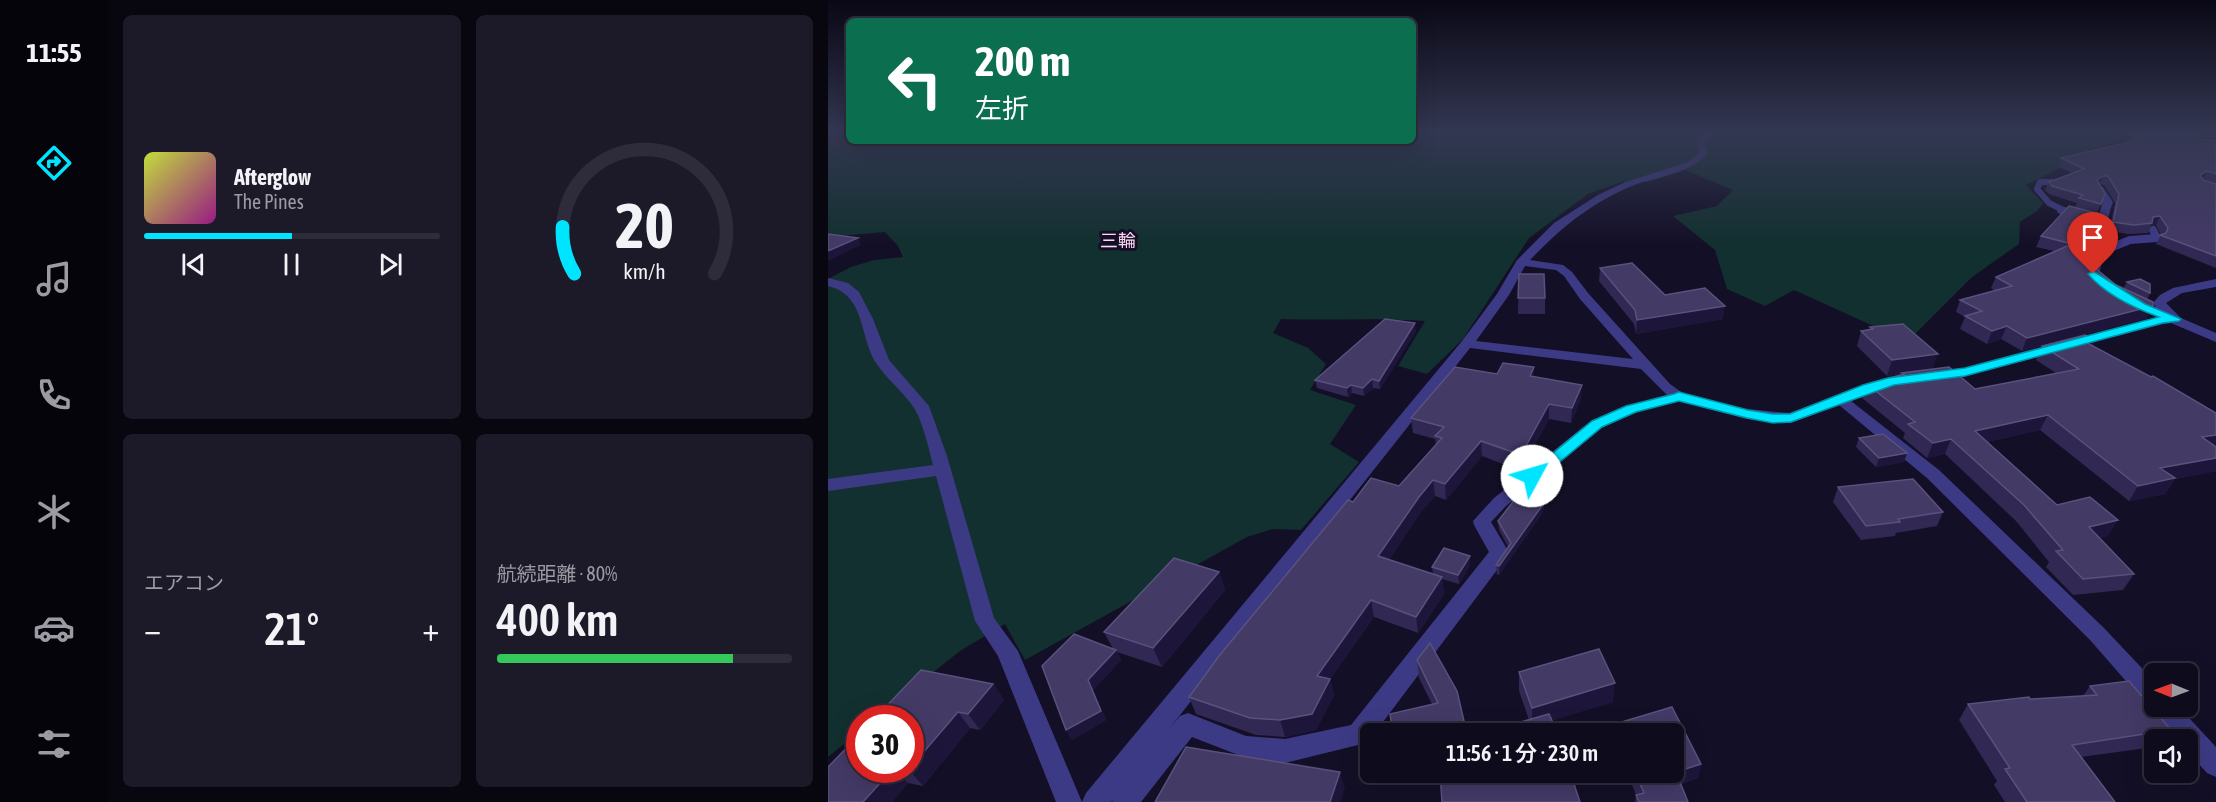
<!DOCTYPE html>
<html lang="ja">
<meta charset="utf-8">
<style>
:root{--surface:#0e0b1c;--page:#1c1929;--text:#f1f3f6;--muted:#9b9ba3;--line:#2e2b3b;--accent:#00e5ff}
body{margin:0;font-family:"Asap Condensed","Noto Sans JP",sans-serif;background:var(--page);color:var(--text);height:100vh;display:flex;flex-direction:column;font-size:22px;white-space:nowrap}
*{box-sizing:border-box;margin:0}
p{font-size:20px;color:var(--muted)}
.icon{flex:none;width:33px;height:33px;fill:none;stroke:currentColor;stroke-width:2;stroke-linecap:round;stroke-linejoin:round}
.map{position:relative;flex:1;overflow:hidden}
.sheet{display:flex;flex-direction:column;gap:15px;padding:15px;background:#08060f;width:720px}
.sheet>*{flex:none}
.guide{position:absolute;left:18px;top:18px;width:570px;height:126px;border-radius:9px;box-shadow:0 6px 24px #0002,0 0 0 2px var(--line);background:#0b6e4f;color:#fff;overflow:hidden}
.needle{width:39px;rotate:271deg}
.buttons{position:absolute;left:1316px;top:663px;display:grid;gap:12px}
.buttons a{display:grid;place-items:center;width:54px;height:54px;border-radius:9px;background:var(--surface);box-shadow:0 6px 24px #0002,0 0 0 2px var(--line);font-size:30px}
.speed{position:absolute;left:18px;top:705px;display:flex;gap:12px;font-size:30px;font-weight:700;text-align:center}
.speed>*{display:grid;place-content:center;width:78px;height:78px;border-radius:50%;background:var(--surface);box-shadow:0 6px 24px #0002,0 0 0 2px var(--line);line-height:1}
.speed .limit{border:9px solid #d22;background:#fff;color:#111}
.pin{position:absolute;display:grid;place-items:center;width:51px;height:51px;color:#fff;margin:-62px -26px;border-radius:50% 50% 50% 0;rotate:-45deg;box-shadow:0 0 6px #0007}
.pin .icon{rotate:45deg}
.me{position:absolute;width:66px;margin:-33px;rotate:51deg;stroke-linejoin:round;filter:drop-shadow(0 0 4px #0008)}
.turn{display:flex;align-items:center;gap:21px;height:126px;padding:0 30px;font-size:27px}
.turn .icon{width:78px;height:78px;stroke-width:2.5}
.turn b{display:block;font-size:42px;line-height:51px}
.big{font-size:45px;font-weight:600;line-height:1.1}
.sheet .card{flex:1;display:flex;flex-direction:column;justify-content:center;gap:9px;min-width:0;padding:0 21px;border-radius:9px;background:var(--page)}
.sheet .dial{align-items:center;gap:0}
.dial svg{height:156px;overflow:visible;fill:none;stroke:var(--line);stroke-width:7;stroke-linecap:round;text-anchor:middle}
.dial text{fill:var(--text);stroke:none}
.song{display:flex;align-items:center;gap:18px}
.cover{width:72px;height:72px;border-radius:9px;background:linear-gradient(135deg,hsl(70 70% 55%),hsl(310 70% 35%))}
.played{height:6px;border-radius:3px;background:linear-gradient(90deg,var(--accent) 50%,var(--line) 50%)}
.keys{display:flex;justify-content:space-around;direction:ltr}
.heat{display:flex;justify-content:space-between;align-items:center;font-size:33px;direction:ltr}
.charge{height:9px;border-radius:4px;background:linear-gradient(90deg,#34c759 80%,var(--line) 0)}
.sheet .tiles{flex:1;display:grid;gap:15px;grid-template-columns:repeat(2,1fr)}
.trip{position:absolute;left:532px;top:723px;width:324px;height:60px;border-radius:9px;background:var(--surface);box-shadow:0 6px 24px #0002,0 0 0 2px var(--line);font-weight:600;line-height:60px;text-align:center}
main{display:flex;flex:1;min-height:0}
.menu{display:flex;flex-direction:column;width:108px;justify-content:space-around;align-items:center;background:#06040b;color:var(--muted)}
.menu .icon{width:42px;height:42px}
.menu .active{color:var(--accent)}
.menu b{font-size:27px;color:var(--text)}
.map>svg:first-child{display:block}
.green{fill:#12302f}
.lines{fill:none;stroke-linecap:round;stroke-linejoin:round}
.lane-far1{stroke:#3d3a85;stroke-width:6}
.lane{stroke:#3d3a85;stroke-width:8}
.street{fill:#3d3a85;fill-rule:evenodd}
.wall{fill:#312854}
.shaded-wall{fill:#1d163a}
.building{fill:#433a66;stroke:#5a527e;stroke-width:1.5}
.route{fill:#00e5ff;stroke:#0095a6;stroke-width:1.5}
.labels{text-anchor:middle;stroke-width:6;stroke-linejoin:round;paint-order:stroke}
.far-quarter-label{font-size:18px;fill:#ffd6f0;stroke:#130f26}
</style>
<main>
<nav class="menu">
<b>11:55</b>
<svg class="icon active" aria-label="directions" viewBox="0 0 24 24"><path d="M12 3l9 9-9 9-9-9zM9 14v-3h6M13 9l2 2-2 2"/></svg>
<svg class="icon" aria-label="music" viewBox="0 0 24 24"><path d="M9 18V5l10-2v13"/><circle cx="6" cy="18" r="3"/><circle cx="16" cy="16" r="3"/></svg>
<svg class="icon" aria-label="phone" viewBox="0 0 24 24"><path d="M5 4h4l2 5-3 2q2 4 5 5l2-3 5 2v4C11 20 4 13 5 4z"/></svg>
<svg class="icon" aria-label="climate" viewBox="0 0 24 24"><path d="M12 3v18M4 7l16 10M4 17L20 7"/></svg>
<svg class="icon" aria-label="car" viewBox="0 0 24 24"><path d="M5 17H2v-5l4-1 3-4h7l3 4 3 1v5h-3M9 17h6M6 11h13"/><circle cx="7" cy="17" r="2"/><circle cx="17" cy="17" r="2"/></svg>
<svg class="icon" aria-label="filters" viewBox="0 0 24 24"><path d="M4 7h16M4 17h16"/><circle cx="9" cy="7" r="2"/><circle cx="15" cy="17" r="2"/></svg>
</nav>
<section class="sheet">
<div class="tiles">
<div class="card">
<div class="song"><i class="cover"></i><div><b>Afterglow</b><p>The Pines</p></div></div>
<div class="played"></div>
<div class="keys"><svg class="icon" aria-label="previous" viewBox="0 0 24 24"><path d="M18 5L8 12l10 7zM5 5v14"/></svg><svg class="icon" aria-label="pause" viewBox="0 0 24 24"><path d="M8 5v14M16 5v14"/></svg><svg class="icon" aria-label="next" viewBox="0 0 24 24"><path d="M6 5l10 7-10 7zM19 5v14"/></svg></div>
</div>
<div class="card dial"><svg viewBox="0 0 100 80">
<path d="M14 69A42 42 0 1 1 86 69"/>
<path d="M14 69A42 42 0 0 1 8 45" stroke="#00e5ff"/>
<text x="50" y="56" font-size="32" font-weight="700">20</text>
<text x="50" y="72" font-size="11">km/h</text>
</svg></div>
<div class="card"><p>エアコン</p>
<div class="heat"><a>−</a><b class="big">21°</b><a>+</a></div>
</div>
<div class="card"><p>航続距離 · 80%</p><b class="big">400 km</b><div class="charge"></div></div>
</div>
</section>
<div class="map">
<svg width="1388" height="802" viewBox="0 0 1388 802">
<rect width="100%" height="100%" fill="#130f26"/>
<path class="green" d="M 0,132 L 21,132 L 21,141 L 585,141 L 585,132 L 1324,132 L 1296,136 L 1198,185 L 1215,203 L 1209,211 L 1192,222 L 1191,244 L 1144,277 L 1085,336 L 1063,334 L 966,290 L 937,306 L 899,289 L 887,250 L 845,216 L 889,206 L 905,190 L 857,170 L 821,182 L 794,182 L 760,194 L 701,238 L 635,339 L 599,374 L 570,366 L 597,321 C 549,317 501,321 453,319 L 445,333 L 480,348 L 498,364 L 482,390 L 528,405 L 502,444 L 531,462 L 473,530 L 445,529 L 419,537 L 197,660 L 177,624 L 132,651 L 48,718 L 32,718 L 31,732 L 0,757 L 0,279 L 23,267 L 46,260 L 75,257 L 70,246 L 57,232 L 0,237 Z"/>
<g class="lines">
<path class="lane-far1" d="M 1225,182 L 1212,182 L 1209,189 L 1221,203 L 1237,211"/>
<g class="lane">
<path d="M 1233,210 L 1249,215"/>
<path d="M 1270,253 L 1302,240 L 1329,238 L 1325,230"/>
</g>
<g class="street">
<path d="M 878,132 L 887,132 L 876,140 L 879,154 C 859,176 825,176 799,188 C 759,206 732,229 702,260 L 735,265 L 744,272 L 760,293 L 842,384 L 856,394 L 919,409 L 961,413 L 1052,380 L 1062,380 L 1064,383 L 1062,386 L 1023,401 L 1111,470 L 1276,628 L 1326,681 L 1326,706 L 1350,706 L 1388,747 L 1388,777 L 1379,773 L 1359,751 L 1359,740 L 1349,740 L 1326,713 L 1322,706 L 1318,704 L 1262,640 L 1099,478 L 1011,405 L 963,423 L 919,419 L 851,401 L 808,412 L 775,427 L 678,506 L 663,522 L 679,549 L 681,553 L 678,558 L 546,734 L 543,734 L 538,743 L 457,763 L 418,758 L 364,737 L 313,802 L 284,802 L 285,800 L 283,802 L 254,802 L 258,793 L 634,341 L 669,294 L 689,260 L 726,223 L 770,195 L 795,183 L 860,162 L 871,153 L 868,139 ZM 697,266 L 728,270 L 736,276 L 752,299 L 805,359 L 648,341 L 681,295 ZM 642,348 L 813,369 L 839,395 L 798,406 L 763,421 L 666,498 L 645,521 L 646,525 L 661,552 L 523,725 L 457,739 L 418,736 L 360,713 L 352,716 L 341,729 Z"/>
<path d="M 1272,186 L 1275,187 L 1285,202 C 1276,225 1279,250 1271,273 L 1281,283 L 1275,287 L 1259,274 C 1268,251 1266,225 1275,202 L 1267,189 Z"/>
<path d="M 0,278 L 20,283 L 31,292 L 45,319 L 61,360 L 101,406 L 119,456 L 166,618 L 190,651 L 254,802 L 228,802 L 170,656 L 147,621 L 108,476 L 0,491 L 0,479 L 105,465 C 101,449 94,418 84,405 C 73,390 58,378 48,363 C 31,336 38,295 0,286 Z"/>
<path d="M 1388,279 L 1388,287 L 1354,293 L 1338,303 L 1353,318 L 1388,333 L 1388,342 L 1343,323 L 1335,324 L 1137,376 L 1110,379 L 1103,375 L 1105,372 L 1137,368 L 1330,317 L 1300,302 L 1306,298 L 1328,307 L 1325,303 L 1332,295 L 1345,288 Z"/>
</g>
</g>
<g class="wall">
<path d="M 1308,132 L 1388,132 L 1388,137 L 1367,137 L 1370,140 L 1388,140 L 1388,184 L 1375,179 L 1375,180 L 1388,184 L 1388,268 L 1328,244 L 1333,235 L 1328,225 L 1323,226 L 1320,233 L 1301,234 L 1281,231 L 1287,203 L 1276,185 L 1271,184 L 1273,204 L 1269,213 L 1247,207 L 1249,203 L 1221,194 L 1217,190 L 1221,182 L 1244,173 L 1230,166 L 1233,158 L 1299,142 L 1303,135 L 1307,135 Z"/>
<path d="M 1269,230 L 1265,240 L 1262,264 L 1288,285 L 1295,289 L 1299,282 L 1322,293 L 1319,300 L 1319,318 L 1194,351 L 1173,339 L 1159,344 L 1132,329 L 1137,317 L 1128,312 L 1132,300 L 1167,291 L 1163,288 L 1168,277 L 1226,251 L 1208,247 L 1213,236 Z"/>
<path d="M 772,268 L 837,295 L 895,319 L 808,334 L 806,324 L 771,281 Z"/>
<path d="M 691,274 L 717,298 L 717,314 L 690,314 Z"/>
<path d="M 1042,327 L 1104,369 L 1147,389 L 1228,373 L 1208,360 L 1214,346 L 1268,340 L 1265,346 L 1388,413 L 1388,471 L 1347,479 L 1337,494 L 1301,501 L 1212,430 L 1159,442 L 1229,505 L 1280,536 L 1271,538 L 1306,574 L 1295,590 L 1245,595 L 1218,567 L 1221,562 L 1188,521 L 1117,454 L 1099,458 L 1075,438 L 1077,433 L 1034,398 L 1039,384 L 1074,375 L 1074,374 L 1059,376 L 1029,346 L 1033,331 L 1041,330 Z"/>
<path d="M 588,331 L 552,389 L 545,388 L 536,396 L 524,393 L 520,397 L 489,388 L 487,380 Z"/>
<path d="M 706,367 L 706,376 L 753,399 L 743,423 L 721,419 L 693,471 L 654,456 L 618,500 L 607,496 L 592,513 L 561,560 L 605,574 L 604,567 L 642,565 L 631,584 L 614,579 L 616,594 L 590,633 L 546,617 L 502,679 L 506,695 L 488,730 L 457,737 L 428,735 L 368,714 L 361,697 L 525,502 L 571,486 L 608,445 L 607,439 L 585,433 L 583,418 L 669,374 Z"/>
<path d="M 1031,438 L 1079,453 L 1076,462 L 1048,467 L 1028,447 Z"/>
<path d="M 1010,487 L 1115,512 L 1109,526 L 1068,533 L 1067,536 L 1033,540 L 1005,502 Z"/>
<path d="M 716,503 L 715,512 L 671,575 L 669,574 L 668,565 L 680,547 L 671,530 L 670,521 Z"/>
<path d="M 391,572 L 397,590 L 334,667 L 289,652 L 293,660 L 265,690 L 278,720 L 244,740 L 238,730 L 285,649 L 276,632 Z"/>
<path d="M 589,660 L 639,734 L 604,704 L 591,678 Z"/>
<path d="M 691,672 L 785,702 L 724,720 L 701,720 L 691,691 Z"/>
<path d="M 165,684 L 176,700 L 152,730 L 142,728 L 95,786 L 80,783 L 64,802 L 0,802 L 32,770 L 82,770 L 82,718 Z"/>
<path d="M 1262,686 L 1343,730 L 1336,740 L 1326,740 L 1326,747 L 1253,757 L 1287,802 L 1177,802 L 1166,785 L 1169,781 L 1131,720 L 1140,704 L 1255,696 Z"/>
<path d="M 844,707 L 873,764 L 870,778 L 853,784 L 860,802 L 807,802 L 808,795 L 799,772 L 846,772 L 846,734 L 786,734 L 787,724 Z"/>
</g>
<g class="shaded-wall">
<path d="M 1379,171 L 1375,179 L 1372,175 Z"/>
<path d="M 1275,176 L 1271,184 L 1269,180 Z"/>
<path d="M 1332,216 L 1328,225 L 1323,226 L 1325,217 Z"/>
<path d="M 30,238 L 33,245 L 0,261 L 0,251 Z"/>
<path d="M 897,306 L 895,319 L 808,334 L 809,320 Z"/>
<path d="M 1325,306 L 1319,318 L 1194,351 L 1199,338 Z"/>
<path d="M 587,323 L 588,331 L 552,389 L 551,381 Z"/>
<path d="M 1179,326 L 1173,339 L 1159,344 L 1164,331 Z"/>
<path d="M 1268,340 L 1261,354 L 1259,343 Z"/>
<path d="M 1110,354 L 1104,370 L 1074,373 L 1074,374 L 1059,376 L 1064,360 Z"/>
<path d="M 706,367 L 706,382 L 702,376 Z"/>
<path d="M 544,379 L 545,388 L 536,396 L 535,388 Z"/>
<path d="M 523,385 L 524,393 L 520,397 L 519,388 Z"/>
<path d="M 754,385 L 753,399 L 743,423 L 744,408 Z"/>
<path d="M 721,404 L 721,419 L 693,471 L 693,455 Z"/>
<path d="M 1220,415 L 1212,430 L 1140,446 L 1147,431 Z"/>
<path d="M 1388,435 L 1388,448 L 1374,437 Z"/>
<path d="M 1123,439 L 1117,454 L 1099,458 L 1105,443 Z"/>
<path d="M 653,441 L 654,456 L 618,500 L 617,484 Z"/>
<path d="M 1079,453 L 1076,462 L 1048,467 L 1051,458 Z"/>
<path d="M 1388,458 L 1388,471 L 1347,479 L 1337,494 L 1301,501 L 1310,486 L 1332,468 Z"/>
<path d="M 605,480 L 607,496 L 592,513 L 553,572 L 550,556 L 591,497 Z"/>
<path d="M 716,503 L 715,512 L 671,575 L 671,566 Z"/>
<path d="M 1290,520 L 1280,536 L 1251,543 L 1261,527 Z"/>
<path d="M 642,556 L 642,565 L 631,584 L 630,575 Z"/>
<path d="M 391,572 L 397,590 L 334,667 L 325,648 Z"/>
<path d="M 614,577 L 616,594 L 590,633 L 588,617 Z"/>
<path d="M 543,600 L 546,617 L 502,679 L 506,695 L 488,730 L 457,737 L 452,720 L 489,676 Z"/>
<path d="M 288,650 L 293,660 L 265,690 L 278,720 L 244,740 L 238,730 L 260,680 Z"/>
<path d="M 787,683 L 785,702 L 704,727 L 704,708 Z"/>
<path d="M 165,684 L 176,700 L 152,730 L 140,714 Z"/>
<path d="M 130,712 L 142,728 L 95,786 L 81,770 L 82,770 L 82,768 Z"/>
<path d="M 873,764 L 870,778 L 845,786 L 848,772 Z"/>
<path d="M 64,770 L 68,770 L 80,783 L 64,802 L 35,802 Z"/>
<path d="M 512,772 L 517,789 L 512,802 L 502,802 Z"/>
<path d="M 572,772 L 589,772 L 573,777 Z"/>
</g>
<g class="building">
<path d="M 1315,132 L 1367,132 L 1365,134 L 1370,140 L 1388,140 L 1388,174 L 1379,171 L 1372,175 L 1375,180 L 1388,184 L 1388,256 L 1332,235 L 1338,233 L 1340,228 L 1332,216 L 1325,217 L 1324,223 L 1306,225 L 1285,222 L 1291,194 L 1280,176 L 1275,176 L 1269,180 L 1277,194 L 1273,204 L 1251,198 L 1255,195 L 1224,186 L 1221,182 L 1256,169 L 1233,158 L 1311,140 L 1303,135 L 1323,135 Z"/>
<path d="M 1241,206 L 1272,214 L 1269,230 L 1265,235 L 1262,264 L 1288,285 L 1325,302 L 1325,306 L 1199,338 L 1179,326 L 1164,331 L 1137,316 L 1154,311 L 1132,300 L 1184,286 L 1168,277 L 1244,244 L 1213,236 Z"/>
<path d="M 0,234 L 30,238 L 0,251 Z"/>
<path d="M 804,263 L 837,295 L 877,288 L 897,306 L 809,320 L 807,310 L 772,268 Z"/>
<path d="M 691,274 L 716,274 L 717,298 L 690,298 Z"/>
<path d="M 1312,279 L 1322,284 L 1322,293 L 1299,282 Z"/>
<path d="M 557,319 L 587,323 L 551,381 L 544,379 L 535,388 L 523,385 L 519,388 L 487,380 Z"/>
<path d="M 1075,324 L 1110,354 L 1064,360 L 1033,331 L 1045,329 L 1042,327 Z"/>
<path d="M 1257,335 L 1268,340 L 1259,343 L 1323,377 L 1325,376 L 1388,413 L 1388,435 L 1374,437 L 1388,447 L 1388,458 L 1332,468 L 1347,478 L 1310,486 L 1220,415 L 1147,431 L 1229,505 L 1262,497 L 1290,520 L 1261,527 L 1306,574 L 1255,579 L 1228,551 L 1235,550 L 1196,505 L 1123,439 L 1105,443 L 1080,424 L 1087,422 L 1039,384 L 1076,374 L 1074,373 L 1121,367 L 1147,389 L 1251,369 L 1214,346 Z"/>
<path d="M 675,363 L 706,367 L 702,376 L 754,385 L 744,408 L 721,404 L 693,455 L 653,441 L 617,484 L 605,480 L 591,497 L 550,556 L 614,577 L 588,617 L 543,600 L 489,676 L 502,679 L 484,714 L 452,720 L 422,718 L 361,697 L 391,656 L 520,500 L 525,502 L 543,478 L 571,486 L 614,438 L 607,436 L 616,427 L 583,418 L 627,367 L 669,374 Z"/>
<path d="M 1055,434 L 1079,453 L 1051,458 L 1031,438 Z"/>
<path d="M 1085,479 L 1115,512 L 1070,519 L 1072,522 L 1038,526 L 1010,487 Z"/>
<path d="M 691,494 L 716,503 L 671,566 L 668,565 L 683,543 L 670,521 Z"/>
<path d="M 616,548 L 642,556 L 630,575 L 604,567 Z"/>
<path d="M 346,558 L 391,572 L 325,648 L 276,632 Z"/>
<path d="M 246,634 L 288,650 L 260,680 L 273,711 L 238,730 L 214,666 Z"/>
<path d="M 602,643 L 629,691 L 639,734 L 565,734 L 562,714 L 610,703 L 589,660 Z"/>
<path d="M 771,649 L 787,683 L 704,708 L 691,672 Z"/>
<path d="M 93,670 L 165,684 L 140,714 L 130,712 L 82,768 L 82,718 L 47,718 Z"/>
<path d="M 1301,681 L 1343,730 L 1244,745 L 1287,802 L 1199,802 L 1177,769 L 1182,768 L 1140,704 L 1201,697 L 1202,699 L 1269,695 L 1262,686 Z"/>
<path d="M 844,707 L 873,764 L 848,772 L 860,802 L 811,802 L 808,795 L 816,793 L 807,772 L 846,772 L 846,734 L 791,734 L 787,724 Z"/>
<path d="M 721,714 L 730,734 L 651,734 Z"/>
<path d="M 32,734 L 32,770 L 64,770 L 35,802 L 0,802 L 0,767 Z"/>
<path d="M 358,747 L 512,772 L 502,802 L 327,802 Z"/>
<path d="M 612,772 L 742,772 L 752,802 L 614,802 Z"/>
</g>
<linearGradient id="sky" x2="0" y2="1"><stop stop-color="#0a0815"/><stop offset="0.54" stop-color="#333752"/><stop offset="1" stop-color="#333752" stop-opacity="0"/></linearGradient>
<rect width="1388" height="244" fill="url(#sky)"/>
<path class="route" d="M 1265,271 L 1317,304 L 1353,319 L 1351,321 L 1335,323 L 1137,376 L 1066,385 L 963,422 L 945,423 L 919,418 L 851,401 L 808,412 L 774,427 L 710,480 L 699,480 L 697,476 L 764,421 L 798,406 L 846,394 L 851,392 L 920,410 L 945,414 L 962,414 L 1035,385 L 1060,378 L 1137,368 L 1331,317 C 1306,308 1278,295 1260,274 Z"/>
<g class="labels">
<g class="far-quarter-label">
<text x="290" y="247">三輪</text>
</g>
</g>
</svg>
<div class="buttons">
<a><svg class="needle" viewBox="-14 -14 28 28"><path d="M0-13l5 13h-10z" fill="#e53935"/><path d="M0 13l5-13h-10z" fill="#9b9ba3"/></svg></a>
<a><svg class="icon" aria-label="sound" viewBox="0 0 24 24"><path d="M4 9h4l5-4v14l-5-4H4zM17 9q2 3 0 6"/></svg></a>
</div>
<div class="speed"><div class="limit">30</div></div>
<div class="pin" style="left:1265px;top:274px;background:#d93025"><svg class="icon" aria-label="arrive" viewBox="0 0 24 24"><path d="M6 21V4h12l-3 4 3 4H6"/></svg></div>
<svg class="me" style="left:704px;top:476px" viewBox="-20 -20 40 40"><circle r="19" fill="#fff"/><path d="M0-13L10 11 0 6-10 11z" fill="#00e5ff"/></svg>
<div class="trip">11:56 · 1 分 · 230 m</div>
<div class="guide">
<div class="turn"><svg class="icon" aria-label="left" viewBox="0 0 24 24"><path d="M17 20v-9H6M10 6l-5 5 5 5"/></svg><div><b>200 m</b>左折</div></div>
</div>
</div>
</main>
